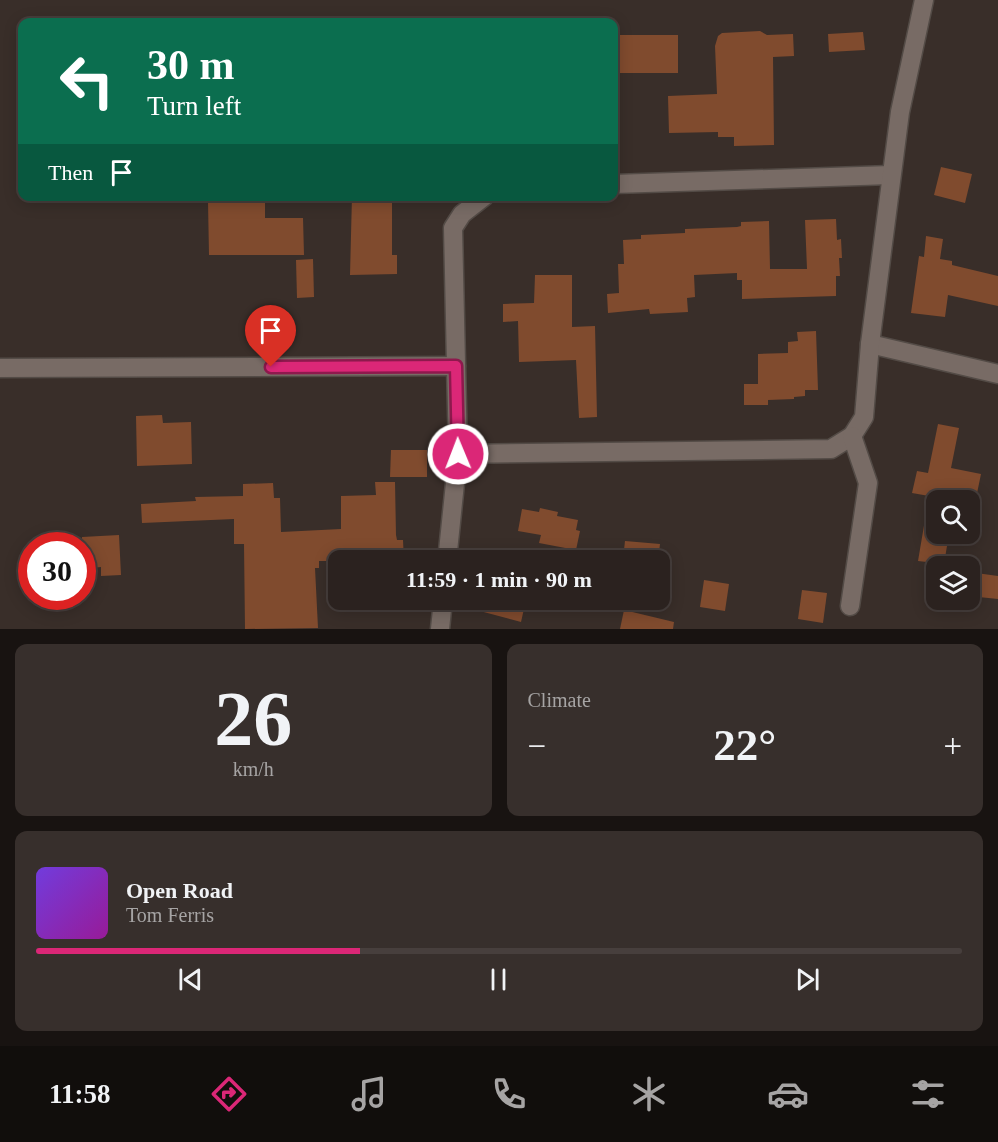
<!DOCTYPE html>
<meta charset="utf-8">
<style>
:root{--surface:#2b221f;--page:#372f2c;--text:#f1f3f6;--muted:#a6a4a4;--line:#473f3d;--accent:#db2777}
body{margin:0;font-family:Georgia,serif;background:var(--page);color:var(--text);height:100vh;display:flex;flex-direction:column;font-size:22px;white-space:nowrap}
*{box-sizing:border-box;margin:0}
p{font-size:20px;color:var(--muted)}
.icon{flex:none;width:33px;height:33px;fill:none;stroke:currentColor;stroke-width:2;stroke-linecap:round;stroke-linejoin:round}
.map{position:relative;height:629px;overflow:hidden}
.drawer{display:flex;flex-direction:column;gap:15px;padding:15px;background:#181311;flex:1}
.drawer>*{flex:none}
.banner{position:absolute;left:18px;top:18px;width:600px;height:183px;border-radius:12px;box-shadow:0 3px 15px #0003,0 0 0 2px var(--line);background:#0b6e4f;color:#fff;overflow:hidden}
.fabs{position:absolute;left:926px;top:490px;display:grid;gap:12px}
.fabs a{display:grid;place-items:center;width:54px;height:54px;border-radius:12px;background:var(--surface);box-shadow:0 3px 15px #0003,0 0 0 2px var(--line);font-size:30px}
.speed{position:absolute;left:18px;top:532px;display:flex;gap:12px;font-size:30px;font-weight:700;text-align:center}
.speed>*{display:grid;place-content:center;width:78px;height:78px;border-radius:50%;background:var(--surface);box-shadow:0 3px 15px #0003,0 0 0 2px var(--line);line-height:1}
.speed .limit{border:9px solid #d22;background:#fff;color:#111}
.pin{position:absolute;display:grid;place-items:center;width:51px;height:51px;color:#fff;margin:-62px -26px;border-radius:50% 50% 50% 0;rotate:-45deg;box-shadow:0 0 6px #0007}
.pin .icon{rotate:45deg}
.me{position:absolute;width:66px;margin:-33px;rotate:359deg;stroke-linejoin:round;filter:drop-shadow(0 0 4px #0008)}
.turn{display:flex;align-items:center;gap:21px;height:126px;padding:0 30px;font-size:27px}
.turn .icon{width:78px;height:78px;stroke-width:2.5}
.turn b{display:block;font-size:42px;line-height:51px}
.then{display:flex;align-items:center;height:57px;padding:0 30px;background:#0003;gap:12px;font-size:22px}
.big{font-size:45px;font-weight:800;line-height:1.1}
.drawer .widget{flex:1;display:flex;flex-direction:column;justify-content:center;gap:9px;min-width:0;padding:0 21px;border-radius:12px;background:var(--page)}
.drawer .dial{align-items:center;gap:0}
.dial b{font-size:78px;line-height:1}
.song{display:flex;align-items:center;gap:18px}
.cover{width:72px;height:72px;border-radius:9px;background:linear-gradient(135deg,hsl(260 70% 55%),hsl(300 70% 35%))}
.played{height:6px;border-radius:3px;background:linear-gradient(90deg,var(--accent) 35%,var(--line) 35%)}
.keys{display:flex;justify-content:space-around;direction:ltr}
.heat{display:flex;justify-content:space-between;align-items:center;font-size:33px;direction:ltr}
.drawer .tiles{flex:1;display:grid;gap:15px;grid-template-columns:1fr 1fr}
.widget:last-child{grid-column:span 2}
.trip{position:absolute;left:328px;top:550px;width:342px;height:60px;border-radius:12px;background:var(--surface);box-shadow:0 3px 15px #0003,0 0 0 2px var(--line);font-weight:800;line-height:60px;text-align:center}
.tab-bar{display:flex;height:96px;justify-content:space-around;align-items:center;background:#110e0c;color:var(--muted)}
.tab-bar .icon{width:42px;height:42px}
.tab-bar .current{color:var(--accent)}
.tab-bar b{font-size:27px;color:var(--text)}
.map>svg:first-child{display:block}
.building{fill:#804b2e}
.lines{fill:none;stroke-linecap:round;stroke-linejoin:round}
.minor-casing{stroke:#534b46;stroke-width:21}
.minor{stroke:#786b65;stroke-width:18}
.route-casing{stroke:#8e194d;stroke-width:15}
.route{stroke:#db2777;stroke-width:10}
</style>
<div class="map">
<svg width="998" height="629" viewBox="0 0 998 629">
<rect width="100%" height="100%" fill="#392e29"/>
<g class="building">
<path d="M 760,31 L 767,35 L 793,34 L 794,56 L 773,57 L 774,145 L 734,146 L 734,137 L 718,137 L 718,132 L 669,133 L 668,96 L 717,94 L 715,46 L 718,36 L 722,33 Z"/>
<path d="M 863,32 L 865,50 L 829,52 L 828,34 Z"/>
<rect x="614" y="35" width="64" height="38"/>
<path d="M 941,167 L 972,174 L 965,203 L 934,195 Z"/>
<path d="M 352,196 L 392,196 L 392,255 L 397,255 L 397,274 L 350,275 Z"/>
<path d="M 265,201 L 265,218 L 303,218 L 304,255 L 209,255 L 208,202 Z"/>
<path d="M 836,219 L 837,240 L 841,239 L 842,258 L 839,258 L 840,276 L 836,276 L 836,296 L 742,299 L 742,280 L 737,280 L 737,273 L 694,275 L 695,297 L 687,298 L 688,312 L 650,314 L 649,309 L 608,313 L 607,294 L 619,293 L 618,264 L 624,264 L 623,240 L 641,239 L 641,235 L 685,233 L 685,229 L 737,227 L 741,226 L 741,222 L 769,221 L 770,269 L 807,269 L 805,220 Z"/>
<path d="M 926,236 L 943,239 L 940,259 L 952,261 L 952,265 L 998,276 L 998,306 L 948,295 L 945,317 L 911,313 L 919,256 L 924,257 Z"/>
<path d="M 313,259 L 314,297 L 297,298 L 296,260 Z"/>
<path d="M 535,275 L 572,275 L 572,327 L 595,326 L 597,417 L 579,418 L 576,360 L 519,362 L 518,321 L 503,322 L 503,304 L 534,303 Z"/>
<path d="M 816,331 L 818,390 L 805,390 L 805,396 L 794,397 L 794,399 L 768,400 L 768,405 L 744,405 L 744,384 L 758,384 L 758,354 L 788,353 L 788,342 L 798,341 L 797,332 Z"/>
<path d="M 162,415 L 163,423 L 191,422 L 192,464 L 137,466 L 136,416 Z"/>
<path d="M 938,424 L 959,428 L 951,468 L 981,474 L 975,503 L 954,499 L 954,501 L 936,501 L 936,534 L 949,534 L 944,564 L 918,561 L 929,496 L 912,493 L 917,471 L 928,473 Z"/>
<path d="M 391,450 L 427,450 L 427,477 L 390,477 Z"/>
<path d="M 375,482 L 395,482 L 396,535 L 397,540 L 403,540 L 404,561 L 319,561 L 319,568 L 315,568 L 318,628 L 245,629 L 244,544 L 234,544 L 234,519 L 142,523 L 141,504 L 196,501 L 195,497 L 243,496 L 243,484 L 273,483 L 274,498 L 280,498 L 281,532 L 341,529 L 341,496 L 376,495 Z"/>
<path d="M 540,508 L 558,512 L 557,516 L 578,520 L 576,530 L 580,531 L 576,550 L 539,543 L 541,535 L 518,531 L 522,509 L 539,512 Z"/>
<path d="M 119,535 L 121,575 L 101,576 L 101,567 L 82,569 L 82,537 Z"/>
<path d="M 625,541 L 660,544 L 658,561 L 623,559 Z"/>
<path d="M 930,567 L 936,568 L 936,600 L 968,600 L 967,605 L 926,600 Z"/>
<path d="M 969,572 L 998,576 L 998,599 L 969,596 Z"/>
<path d="M 704,580 L 729,584 L 725,611 L 700,607 Z"/>
<path d="M 802,590 L 827,593 L 823,623 L 798,619 Z"/>
<path d="M 461,600 L 526,600 L 521,622 L 461,606 Z"/>
<path d="M 624,610 L 674,622 L 673,629 L 620,629 Z"/>
</g>
<g class="lines">
<g class="minor-casing">
<g id="minor">
<path d="M 614,184 L 891,175"/>
<path d="M 870,344 L 998,374"/>
<path d="M 0,368 L 456,366"/>
<path d="M 458,454 L 831,449 L 852,436 L 864,417 L 870,344 L 900,112 L 924,0"/>
<path d="M 447,561 L 458,454 L 453,228 L 462,214 L 485,196"/>
<path d="M 850,606 L 868,483 L 852,436"/>
<path d="M 440,629 L 443,600"/>
</g>
</g>
<use href="#minor" class="minor"/>
</g>
<g class="lines">
<g class="route-casing">
<path id="route" d="M 271,367 L 456,366 L 458,454"/>
</g>
<use href="#route" class="route"/>
</g>
</svg>
<div class="fabs">
<a><svg class="icon" aria-label="search" viewBox="0 0 24 24"><circle cx="10" cy="10" r="6"/><path d="M15 15l6 6"/></svg></a>
<a><svg class="icon" aria-label="layers" viewBox="0 0 24 24"><path d="M12 4l9 5-9 5-9-5zM3 14l9 5 9-5"/></svg></a>
</div>
<div class="speed"><div class="limit">30</div></div>
<div class="pin" style="left:271px;top:367px;background:#d93025"><svg class="icon" aria-label="arrive" viewBox="0 0 24 24"><path d="M6 21V4h12l-3 4 3 4H6"/></svg></div>
<svg class="me" style="left:458px;top:454px" viewBox="-20 -20 40 40"><circle r="17" fill="#db2777" stroke="#fff" stroke-width="3"/><path d="M0-11L8 9 0 5-8 9z" fill="#fff"/></svg>
<div class="trip">11:59 · 1 min · 90 m</div>
<div class="banner">
<div class="turn"><svg class="icon" aria-label="left" viewBox="0 0 24 24"><path d="M17 20v-9H6M10 6l-5 5 5 5"/></svg><div><b>30 m</b>Turn left</div></div>
<div class="then">Then<svg class="icon" aria-label="arrive" viewBox="0 0 24 24"><path d="M6 21V4h12l-3 4 3 4H6"/></svg></div>
</div>
</div>
<section class="drawer">
<div class="tiles">
<div class="widget dial"><b>26</b><p>km/h</p></div>
<div class="widget"><p>Climate</p>
<div class="heat"><a>−</a><b class="big">22°</b><a>+</a></div>
</div>
<div class="widget">
<div class="song"><i class="cover"></i><div><b>Open Road</b><p>Tom Ferris</p></div></div>
<div class="played"></div>
<div class="keys"><svg class="icon" aria-label="previous" viewBox="0 0 24 24"><path d="M18 5L8 12l10 7zM5 5v14"/></svg><svg class="icon" aria-label="pause" viewBox="0 0 24 24"><path d="M8 5v14M16 5v14"/></svg><svg class="icon" aria-label="next" viewBox="0 0 24 24"><path d="M6 5l10 7-10 7zM19 5v14"/></svg></div>
</div>
</div>
</section>
<nav class="tab-bar">
<b>11:58</b>
<svg class="icon current" aria-label="directions" viewBox="0 0 24 24"><path d="M12 3l9 9-9 9-9-9zM9 14v-3h6M13 9l2 2-2 2"/></svg>
<svg class="icon" aria-label="music" viewBox="0 0 24 24"><path d="M9 18V5l10-2v13"/><circle cx="6" cy="18" r="3"/><circle cx="16" cy="16" r="3"/></svg>
<svg class="icon" aria-label="phone" viewBox="0 0 24 24"><path d="M5 4h4l2 5-3 2q2 4 5 5l2-3 5 2v4C11 20 4 13 5 4z"/></svg>
<svg class="icon" aria-label="climate" viewBox="0 0 24 24"><path d="M12 3v18M4 7l16 10M4 17L20 7"/></svg>
<svg class="icon" aria-label="car" viewBox="0 0 24 24"><path d="M5 17H2v-5l4-1 3-4h7l3 4 3 1v5h-3M9 17h6M6 11h13"/><circle cx="7" cy="17" r="2"/><circle cx="17" cy="17" r="2"/></svg>
<svg class="icon" aria-label="filters" viewBox="0 0 24 24"><path d="M4 7h16M4 17h16"/><circle cx="9" cy="7" r="2"/><circle cx="15" cy="17" r="2"/></svg>
</nav>
